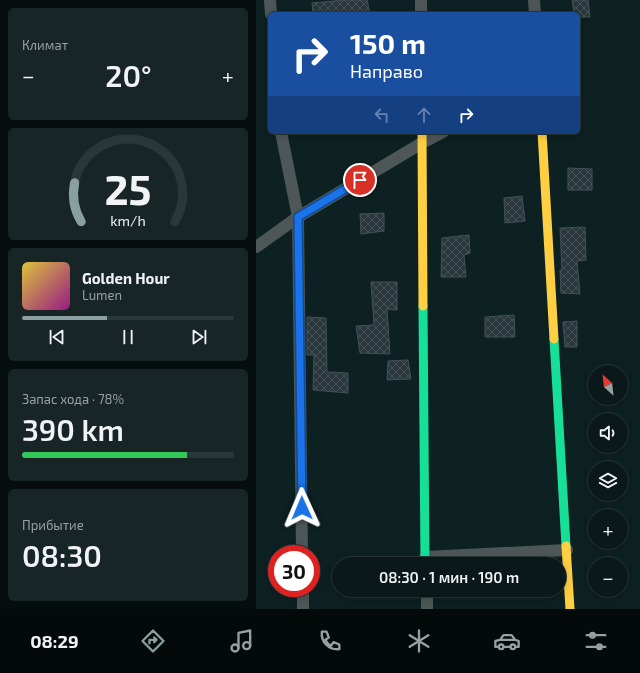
<!DOCTYPE html>
<html lang="ru">
<meta charset="utf-8">
<style>
:root{--surface:#0a181a;--page:#182527;--text:#f1f3f6;--muted:#99a0a2;--line:#2a3739;--accent:#8a9fa1}
body{margin:0;font-family:"Exo 2",sans-serif;background:var(--page);color:var(--text);height:100vh;display:flex;flex-direction:column;font-size:15px;white-space:nowrap}
*{box-sizing:border-box;margin:0}
p{font-size:13px;color:var(--muted)}
.icon{flex:none;width:22px;height:22px;fill:none;stroke:currentColor;stroke-width:2;stroke-linecap:round;stroke-linejoin:round}
.map{position:relative;flex:1;overflow:hidden}
.sheet{display:flex;flex-direction:column;gap:8px;padding:8px;background:#060d0e;width:256px}
.sheet>*{flex:none}
.guide{position:absolute;left:12px;top:12px;width:312px;height:122px;border-radius:6px;box-shadow:0 2px 10px #0003,0 0 0 1px var(--line);background:#1a4fa0;color:#fff;overflow:hidden}
.needle{width:26px;rotate:333deg}
.fabs{position:absolute;left:332px;top:365px;display:grid;gap:8px}
.fabs a{display:grid;place-items:center;width:40px;height:40px;border-radius:50%;background:var(--surface);box-shadow:0 2px 10px #0003,0 0 0 1px var(--line);font-size:20px}
.speed{position:absolute;left:12px;top:545px;display:flex;gap:8px;font-size:20px;font-weight:700;text-align:center}
.speed>*{display:grid;place-content:center;width:52px;height:52px;border-radius:50%;background:var(--surface);box-shadow:0 2px 10px #0003,0 0 0 1px var(--line);line-height:1}
.speed .limit{border:6px solid #d22;background:#fff;color:#111}
.pin{position:absolute;display:grid;place-items:center;width:34px;height:34px;color:#fff;margin:-17px;border:2px solid #fff;border-radius:50%;box-shadow:0 1px 4px #0007}
.me{position:absolute;width:44px;margin:-22px;rotate:359deg;stroke-linejoin:round;filter:drop-shadow(0 0 3px #0008)}
.turn{display:flex;align-items:center;gap:14px;height:84px;padding:0 16px;font-size:18px}
.turn .icon{width:52px;height:52px;stroke-width:2.5}
.turn b{display:block;font-size:28px;line-height:34px}
.lanes{display:flex;align-items:center;height:38px;padding:0 16px;background:#0003;justify-content:center;gap:20px;direction:ltr}
.lanes .off{opacity:.35}
.big{font-size:30px;font-weight:600;line-height:1.1}
.sheet .tile{flex:1;display:flex;flex-direction:column;justify-content:center;gap:6px;min-width:0;padding:0 14px;border-radius:6px;background:var(--page)}
.sheet .dial{align-items:center;gap:0}
.dial svg{height:104px;overflow:visible;fill:none;stroke:var(--line);stroke-width:7;stroke-linecap:round;text-anchor:middle}
.dial text{fill:var(--text);stroke:none}
.song{display:flex;align-items:center;gap:12px}
.cover{width:48px;height:48px;border-radius:6px;background:linear-gradient(135deg,hsl(50 70% 55%),hsl(310 70% 35%))}
.played{height:4px;border-radius:2px;background:linear-gradient(90deg,var(--accent) 40%,var(--line) 40%)}
.keys{display:flex;justify-content:space-around;direction:ltr}
.heat{display:flex;justify-content:space-between;align-items:center;font-size:22px;direction:ltr}
.charge{height:6px;border-radius:3px;background:linear-gradient(90deg,#34c759 78%,var(--line) 0)}
.trip{position:absolute;left:76px;top:557px;width:234px;height:40px;border-radius:20px;background:var(--surface);box-shadow:0 2px 10px #0003,0 0 0 1px var(--line);font-weight:600;line-height:40px;text-align:center}
.dock{display:flex;height:64px;justify-content:space-around;align-items:center;background:#040a0a;color:var(--muted)}
.dock .icon{width:28px;height:28px}
.dock .active{color:var(--accent)}
.dock b{font-size:18px;color:var(--text)}
main{display:flex;flex:1;min-height:0}
.map>svg:first-child{display:block}
.building{fill:url(#building-cross-hatch);stroke:#435257}
.lines{fill:none;stroke-linecap:round;stroke-linejoin:round}
.street{stroke:#4e5757;stroke-width:12}
.fast{stroke:#16e098;stroke-width:9}
.slow{stroke:#ffcf43;stroke-width:9}
.route-casing{stroke:#114b97;stroke-width:10}
.route{stroke:#1a73e8;stroke-width:7}
</style>
<main>
<section class="sheet">
<div class="tile"><p>Климат</p>
<div class="heat"><a>−</a><b class="big">20°</b><a>+</a></div>
</div>
<div class="tile dial"><svg viewBox="0 0 100 80">
<path d="M14 69A42 42 0 1 1 86 69"/>
<path d="M14 69A42 42 0 0 1 9 39" stroke="#8a9fa1"/>
<text x="50" y="56" font-size="32" font-weight="700">25</text>
<text x="50" y="72" font-size="11">km/h</text>
</svg></div>
<div class="tile">
<div class="song"><i class="cover"></i><div><b>Golden Hour</b><p>Lumen</p></div></div>
<div class="played"></div>
<div class="keys"><svg class="icon" aria-label="previous" viewBox="0 0 24 24"><path d="M18 5L8 12l10 7zM5 5v14"/></svg><svg class="icon" aria-label="pause" viewBox="0 0 24 24"><path d="M8 5v14M16 5v14"/></svg><svg class="icon" aria-label="next" viewBox="0 0 24 24"><path d="M6 5l10 7-10 7zM19 5v14"/></svg></div>
</div>
<div class="tile"><p>Запас хода · 78%</p><b class="big">390 km</b><div class="charge"></div></div>
<div class="tile"><p>Прибытие</p><b class="big">08:30</b></div>
</section>
<div class="map">
<svg width="384" height="609" viewBox="0 0 384 609">
<defs>
<pattern id="building-cross-hatch" width="8" height="8" patternUnits="userSpaceOnUse"><rect width="8" height="8" fill="#29363b"/><path d="M0 0l8 8M0 8l8-8" fill="none" stroke="#475357"/></pattern>
</defs>
<rect width="100%" height="100%" fill="#0d2022"/>
<g class="building">
<path d="M 89,0 L 111,0 L 114,14 L 57,14 L 56,3 Z"/>
<path d="M 316,0 L 332,0 L 334,17 L 322,17 L 322,14 L 318,14 Z"/>
<path d="M 312,168 L 336,169 L 336,190 L 312,190 Z"/>
<path d="M 266,196 L 269,221 L 249,223 L 248,198 Z"/>
<path d="M 128,213 L 128,231 L 105,234 L 104,214 Z"/>
<path d="M 329,227 L 330,260 L 321,261 L 324,294 L 305,293 L 304,270 L 306,270 L 304,228 Z"/>
<path d="M 213,235 L 214,253 L 208,255 L 210,277 L 185,277 L 186,238 Z"/>
<path d="M 115,282 L 141,282 L 141,310 L 131,309 L 134,354 L 104,353 L 100,326 L 118,325 Z"/>
<path d="M 258,315 L 259,337 L 229,337 L 229,317 Z"/>
<path d="M 51,317 L 70,318 L 71,372 L 92,373 L 92,393 L 57,390 L 58,355 L 51,355 Z"/>
<path d="M 321,321 L 321,347 L 309,347 L 307,322 Z"/>
<path d="M 152,360 L 155,379 L 131,380 L 132,361 Z"/>
</g>
<g class="lines">
<g class="street">
<path d="M 14,0 L 15,14"/>
<path d="M 165,0 L 165,14"/>
<path d="M 278,0 L 279,14"/>
<path d="M 25,132 L 42,217 L 46,554"/>
<path d="M 0,247 L 42,217 L 166,143 L 187,132"/>
<path d="M 169,557 L 311,550"/>
<path d="M 47,588 L 47,609"/>
<path d="M 171,590 L 171,609"/>
</g>
<g class="fast">
<path d="M 167,306 L 169,564"/>
<path d="M 298,339 L 310,546"/>
</g>
<g class="slow">
<path d="M 166,132 L 167,306"/>
<path d="M 286,132 L 298,339"/>
<path d="M 310,546 L 314,609"/>
</g>
</g>
<g class="lines">
<g class="route-casing">
<path id="route" d="M 46,508 L 42,217 L 104,180"/>
</g>
<use href="#route" class="route"/>
</g>
</svg>
<div class="fabs">
<a><svg class="needle" viewBox="-14 -14 28 28"><path d="M0-13l5 13h-10z" fill="#e53935"/><path d="M0 13l5-13h-10z" fill="#99a0a2"/></svg></a>
<a><svg class="icon" aria-label="sound" viewBox="0 0 24 24"><path d="M4 9h4l5-4v14l-5-4H4zM17 9q2 3 0 6"/></svg></a>
<a><svg class="icon" aria-label="layers" viewBox="0 0 24 24"><path d="M12 4l9 5-9 5-9-5zM3 14l9 5 9-5"/></svg></a>
<a>+</a>
<a>−</a>
</div>
<div class="speed"><div class="limit">30</div></div>
<div class="pin" style="left:104px;top:180px;background:#d93025"><svg class="icon" aria-label="arrive" viewBox="0 0 24 24"><path d="M6 21V4h12l-3 4 3 4H6"/></svg></div>
<svg class="me" style="left:46px;top:508px" viewBox="-20 -20 40 40"><path d="M0-17L14 15 0 8-14 15z" fill="#1a73e8" stroke="#fff" stroke-width="4"/></svg>
<div class="trip">08:30 · 1 мин · 190 m</div>
<div class="guide">
<div class="turn"><svg class="icon" aria-label="right" viewBox="0 0 24 24"><path d="M7 20v-9h11M14 6l5 5-5 5"/></svg><div><b>150 m</b>Направо</div></div>
<div class="lanes"><svg class="icon off" aria-label="left" viewBox="0 0 24 24"><path d="M17 20v-9H6M10 6l-5 5 5 5"/></svg><svg class="icon off" aria-label="ahead" viewBox="0 0 24 24"><path d="M12 20V5M6 11l6-6 6 6"/></svg><svg class="icon" aria-label="right" viewBox="0 0 24 24"><path d="M7 20v-9h11M14 6l5 5-5 5"/></svg></div>
</div>
</div>
</main>
<nav class="dock">
<b>08:29</b>
<svg class="icon active" aria-label="directions" viewBox="0 0 24 24"><path d="M12 3l9 9-9 9-9-9zM9 14v-3h6M13 9l2 2-2 2"/></svg>
<svg class="icon" aria-label="music" viewBox="0 0 24 24"><path d="M9 18V5l10-2v13"/><circle cx="6" cy="18" r="3"/><circle cx="16" cy="16" r="3"/></svg>
<svg class="icon" aria-label="phone" viewBox="0 0 24 24"><path d="M5 4h4l2 5-3 2q2 4 5 5l2-3 5 2v4C11 20 4 13 5 4z"/></svg>
<svg class="icon" aria-label="climate" viewBox="0 0 24 24"><path d="M12 3v18M4 7l16 10M4 17L20 7"/></svg>
<svg class="icon" aria-label="car" viewBox="0 0 24 24"><path d="M5 17H2v-5l4-1 3-4h7l3 4 3 1v5h-3M9 17h6M6 11h13"/><circle cx="7" cy="17" r="2"/><circle cx="17" cy="17" r="2"/></svg>
<svg class="icon" aria-label="filters" viewBox="0 0 24 24"><path d="M4 7h16M4 17h16"/><circle cx="9" cy="7" r="2"/><circle cx="15" cy="17" r="2"/></svg>
</nav>
